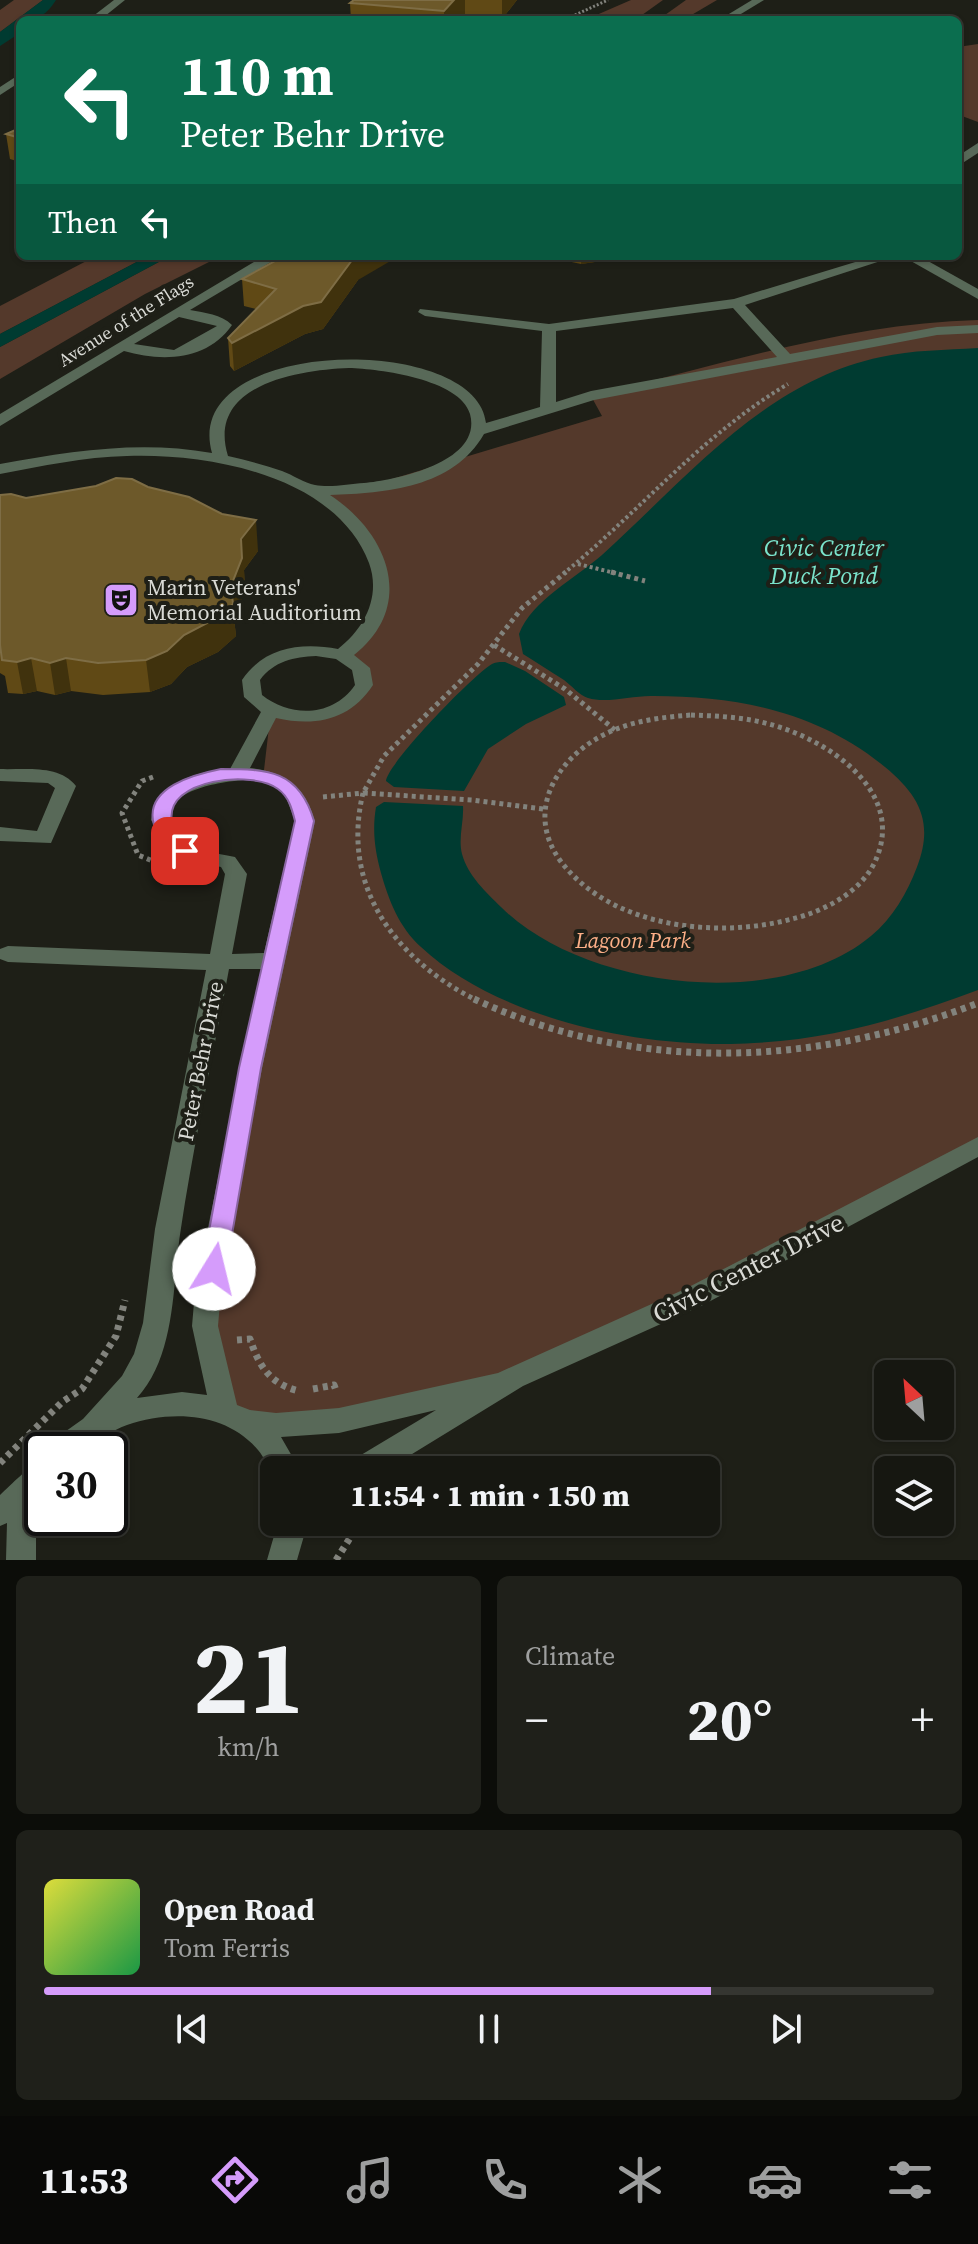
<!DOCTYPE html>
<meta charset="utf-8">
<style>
:root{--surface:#161711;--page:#1f201a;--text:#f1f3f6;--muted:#9e9f9f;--line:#353631;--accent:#d59cfb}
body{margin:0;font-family:"Source Serif 4",serif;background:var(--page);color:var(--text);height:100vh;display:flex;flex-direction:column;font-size:30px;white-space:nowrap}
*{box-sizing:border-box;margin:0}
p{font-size:26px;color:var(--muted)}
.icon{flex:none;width:44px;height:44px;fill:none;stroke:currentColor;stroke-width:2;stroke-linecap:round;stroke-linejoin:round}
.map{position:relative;height:1560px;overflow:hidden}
.drawer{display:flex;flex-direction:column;gap:16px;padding:16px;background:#0c0d09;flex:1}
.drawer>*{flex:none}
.top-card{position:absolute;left:16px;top:16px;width:946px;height:244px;border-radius:12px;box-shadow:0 2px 6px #0004,0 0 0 2px var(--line);background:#0b6e4f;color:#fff;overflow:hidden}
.needle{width:52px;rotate:334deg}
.controls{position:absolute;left:874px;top:1360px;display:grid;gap:16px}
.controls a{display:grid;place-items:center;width:80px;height:80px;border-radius:12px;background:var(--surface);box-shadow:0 2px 6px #0004,0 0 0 2px var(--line);font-size:40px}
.speed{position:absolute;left:24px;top:1432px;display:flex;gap:16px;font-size:40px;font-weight:700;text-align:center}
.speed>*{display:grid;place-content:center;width:104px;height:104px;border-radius:50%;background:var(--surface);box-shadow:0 2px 6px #0004,0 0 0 2px var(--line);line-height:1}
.speed .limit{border:4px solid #111;border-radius:12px;background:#fff;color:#111}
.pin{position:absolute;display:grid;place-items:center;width:68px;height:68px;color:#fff;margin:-34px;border-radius:16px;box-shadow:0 4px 12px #0006}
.me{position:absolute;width:88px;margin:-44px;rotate:9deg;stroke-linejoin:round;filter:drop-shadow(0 0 6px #0008)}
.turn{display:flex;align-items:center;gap:28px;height:168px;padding:0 32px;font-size:36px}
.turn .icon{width:104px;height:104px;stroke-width:2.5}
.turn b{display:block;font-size:56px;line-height:68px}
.then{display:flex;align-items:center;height:76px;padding:0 32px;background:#0003;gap:16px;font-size:30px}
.big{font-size:60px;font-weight:800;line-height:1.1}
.drawer .tile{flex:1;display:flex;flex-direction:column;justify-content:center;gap:12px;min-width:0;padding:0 28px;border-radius:12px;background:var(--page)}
.drawer .dial{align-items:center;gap:0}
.dial b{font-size:104px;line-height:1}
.song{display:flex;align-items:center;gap:24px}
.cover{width:96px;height:96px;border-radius:12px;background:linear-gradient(135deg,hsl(60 70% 55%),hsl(140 70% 35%))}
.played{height:8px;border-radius:4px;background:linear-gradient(90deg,var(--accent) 75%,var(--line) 75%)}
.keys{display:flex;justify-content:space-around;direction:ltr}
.heat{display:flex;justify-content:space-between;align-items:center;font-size:44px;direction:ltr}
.drawer .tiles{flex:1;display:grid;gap:16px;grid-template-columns:1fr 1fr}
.tile:last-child{grid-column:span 2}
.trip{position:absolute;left:260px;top:1456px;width:460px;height:80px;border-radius:12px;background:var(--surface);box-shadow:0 2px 6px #0004,0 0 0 2px var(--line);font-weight:800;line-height:80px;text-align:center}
.tabs{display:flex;height:128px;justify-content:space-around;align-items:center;background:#090907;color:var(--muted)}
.tabs .icon{width:56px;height:56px}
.tabs .current{color:var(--accent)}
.tabs b{font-size:36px;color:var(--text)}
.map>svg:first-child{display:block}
.green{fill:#54392b}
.water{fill:#003b31}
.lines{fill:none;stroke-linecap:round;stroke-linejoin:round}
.path-far3{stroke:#82837d;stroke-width:3;stroke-dasharray:2 2;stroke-linecap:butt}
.path-far2{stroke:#82837d;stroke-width:4;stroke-dasharray:3 3;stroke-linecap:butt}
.path-far1{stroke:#82837d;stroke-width:5;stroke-dasharray:4 4;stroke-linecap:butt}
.path{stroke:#82837d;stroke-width:7;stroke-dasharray:5 5;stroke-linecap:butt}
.minor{fill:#586958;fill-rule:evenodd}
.wall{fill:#604915}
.shaded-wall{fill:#40320d}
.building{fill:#6d592a;stroke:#7e6d45;stroke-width:2}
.route{fill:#d59cfb;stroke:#8a65a3;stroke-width:2}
.labels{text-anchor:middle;stroke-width:8;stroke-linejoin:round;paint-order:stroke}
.far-street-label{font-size:18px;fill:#d9dad5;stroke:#1e1f17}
.poi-label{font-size:22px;fill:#d9dad5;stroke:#1e1f17;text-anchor:start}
.park-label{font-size:22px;font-style:italic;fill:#fcaf87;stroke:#1e1f17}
.street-label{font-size:22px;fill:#d9dad5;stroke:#1e1f17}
.water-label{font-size:24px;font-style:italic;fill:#7ae4cc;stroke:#1e1f17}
.near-street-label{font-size:26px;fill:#d9dad5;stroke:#1e1f17}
</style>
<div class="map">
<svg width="978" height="1560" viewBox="0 0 978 1560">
<rect width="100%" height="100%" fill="#1e1f17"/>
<g class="green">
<path d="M 14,0 L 43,0 L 0,32 L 0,10 Z"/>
<path d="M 631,0 L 663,0 L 635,20 L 585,20 Z"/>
<path d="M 686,0 L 717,0 L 683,20 L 658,20 Z"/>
<path d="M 978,44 L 978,122 L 962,116 L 958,101 L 958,47 Z"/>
<path d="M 96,256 L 148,256 L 0,334 L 0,306 Z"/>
<path d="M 170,256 L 221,256 L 145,294 L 0,379 L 0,347 Z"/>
<path d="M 978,320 L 978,1146 L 557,1360 L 346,1418 L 224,1411 L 208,1291 L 305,821 L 264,770 L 271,710 L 329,713 L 364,685 L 342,655 L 371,628 L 378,559 L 313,490 L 362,488 L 602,416 L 591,396 C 717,366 848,323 978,320 Z"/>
</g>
<g class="water">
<path d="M 43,0 L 56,0 C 46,15 39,20 20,20 L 20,33 L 0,46 L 0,32 Z"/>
<path d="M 148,256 L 170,256 L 0,347 L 0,334 Z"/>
<path d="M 978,348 L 978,990 C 902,1018 835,1039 754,1043 C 649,1050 500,1021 421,947 C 399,927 389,901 381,873 C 375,851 372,831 376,807 L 384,802 L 463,806 C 464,822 458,838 462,854 C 468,876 486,892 501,907 C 583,989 779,1013 871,936 C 893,918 907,893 917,867 C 934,823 920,796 885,767 C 818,712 738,696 654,696 C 633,695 607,704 588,698 C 580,696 571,685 564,680 C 550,671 537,663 523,654 L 519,634 C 532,600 576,578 602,555 C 686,479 765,381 881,357 C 912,350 946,350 978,348 Z"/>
<path d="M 505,662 L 525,671 L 564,697 L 566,705 L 526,724 L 488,749 L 464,791 L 394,787 L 386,781 C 387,764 473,675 492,664 C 497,662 499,662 505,662 Z"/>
</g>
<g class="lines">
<path class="path-far3" d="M 564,20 L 608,0"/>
<g class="path-far2">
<path d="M 578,564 L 619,574"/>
<path d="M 563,574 C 639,512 703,434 788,384"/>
</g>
<g class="path-far1">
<path d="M 611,572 L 645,581"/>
<path d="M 494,645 L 565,689 L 615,730"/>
<path d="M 691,715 C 717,716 744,717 769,724 C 826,739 904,789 877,857 C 864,891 825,911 792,919 C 717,939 613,928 562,863 C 521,810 560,752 614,730 C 638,720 665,717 691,715 Z"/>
<path d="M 153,777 L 142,781 L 122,813 L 138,855 L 160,864"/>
<path d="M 323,797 L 363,793 C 340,888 397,961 478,1001"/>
<path d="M 543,809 L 472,800 L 363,793 L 384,756 L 478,664 L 522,608 L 566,572"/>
</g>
<g class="path">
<path d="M 474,999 C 636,1074 814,1067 978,1003"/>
<path d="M 237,1340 L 250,1339 C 259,1366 270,1384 299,1391"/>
<path d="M 313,1389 L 334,1385 L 337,1393"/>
<path d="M 0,1463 L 62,1402 L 82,1389 L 116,1336 L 125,1300"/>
<path d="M 336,1560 L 355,1530 L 366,1522"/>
</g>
<g class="minor">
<path d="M 114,0 L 125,0 L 100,20 L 88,20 Z"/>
<path d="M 752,0 L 764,0 L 731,20 L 719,20 Z"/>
<path d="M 20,74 L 20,82 L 0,95 L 0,87 Z"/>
<path d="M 978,143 L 978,153 L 958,166 L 958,156 Z"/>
<path d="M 264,256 L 281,256 L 190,310 C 205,313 221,314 232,325 C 207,361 162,362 124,351 L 0,426 L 0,414 ZM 179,317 L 217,326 L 174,350 L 134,344 Z"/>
<path d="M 875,256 L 896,256 L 745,305 L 790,354 L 937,327 L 978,325 L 978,333 L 937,335 L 594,400 L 484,434 C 453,488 386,493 330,495 C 388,533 417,605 354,655 L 370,668 L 373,685 C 350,720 316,727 276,718 L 250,768 C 286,772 305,786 315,821 L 262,1068 L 221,1291 L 218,1326 L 237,1405 L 250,1410 L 276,1413 L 339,1408 L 498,1373 L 685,1289 L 978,1137 L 978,1157 L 703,1305 L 523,1386 L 386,1470 L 347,1470 L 351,1461 L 436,1410 L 339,1433 L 281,1437 L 300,1470 L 274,1470 L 274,1476 C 269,1468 264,1457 258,1450 C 226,1412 171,1410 127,1425 C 111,1430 99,1443 84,1449 C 75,1453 58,1450 48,1450 L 52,1441 L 83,1419 L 122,1376 L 134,1354 L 143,1323 L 155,1229 L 206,970 L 8,962 L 0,959 L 0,949 L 8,946 L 210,954 L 225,874 L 221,867 C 182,859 172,855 151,820 C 157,783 196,771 230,769 L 261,712 L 244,697 L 242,680 C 264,647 301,642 338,649 C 365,628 381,596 369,563 C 336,476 210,453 127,456 C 84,457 42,466 0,474 L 0,464 C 71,451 140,440 212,453 C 179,336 477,332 486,423 L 540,407 L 542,331 L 425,316 L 418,312 L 420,309 L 549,324 L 734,299 ZM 733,308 L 777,357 L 591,391 L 556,402 L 556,331 ZM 349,368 C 379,369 460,379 470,414 C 483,462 396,480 364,483 C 349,484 330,488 315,485 C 304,483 293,475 282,471 C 264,465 246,460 228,456 C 206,385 297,370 349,368 ZM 316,656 L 336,659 L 352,670 L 355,685 C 333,717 291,718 262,695 L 260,680 C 274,661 294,657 316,656 ZM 243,780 L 262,782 L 277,788 L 286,797 L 295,821 L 264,953 L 232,954 L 247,874 L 235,857 C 222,854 205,853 193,846 C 186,842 180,835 176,828 C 154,791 220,782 243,780 ZM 229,969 L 261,969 L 195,1291 L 192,1326 L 207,1395 L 182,1392 L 137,1398 C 177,1354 172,1283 181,1228 C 194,1142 213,1056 229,969 Z"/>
<path d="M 902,256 L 919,256 L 978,289 L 978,299 Z"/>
<path d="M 0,769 C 25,770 59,764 76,786 L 51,843 L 0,841 L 0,827 L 37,831 L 55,788 L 48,783 L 0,781 Z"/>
<path d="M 42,1460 L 42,1501 L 36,1526 L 36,1560 L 6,1560 L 7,1523 L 0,1526 L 0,1495 C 11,1485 30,1465 42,1460 Z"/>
<path d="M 278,1522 L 308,1522 L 297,1560 L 267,1560 Z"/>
</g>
</g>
<g class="wall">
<path d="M 354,0 L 517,0 L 502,19 L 465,16 L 462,20 L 351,20 L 350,3 Z"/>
<path d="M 20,128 L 20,162 L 10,159 L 6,134 Z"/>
<path d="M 550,256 L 614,256 L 609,260 L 581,264 L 553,258 Z"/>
<path d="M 242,279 L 358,280 L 323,329 L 305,334 L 234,371 L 230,366 L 228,338 L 256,309 L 244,306 Z"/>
<path d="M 148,487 L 258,551 L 244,570 L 245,590 L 234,618 L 236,636 L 218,652 L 187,667 L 171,684 L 150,692 L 103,695 L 71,691 L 55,695 L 37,691 L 23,694 L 8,693 L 5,676 L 0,673 L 0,495 L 26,498 Z"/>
</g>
<g class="shaded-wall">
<path d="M 454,0 L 465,0 L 465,16 L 462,20 L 444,20 L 444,11 Z"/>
<path d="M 502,0 L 517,0 L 502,19 Z"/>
<path d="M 355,256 L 399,256 L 358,280 L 323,329 L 305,334 L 234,371 L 232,343 Z"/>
<path d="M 582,256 L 614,256 L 609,260 L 581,264 Z"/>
<path d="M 256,520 L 258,551 L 244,570 L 245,590 L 234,618 L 236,636 L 218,652 L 187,667 L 171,684 L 150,692 L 146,660 L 231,586 L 241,539 Z"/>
<path d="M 31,658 L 37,691 L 23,694 L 17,662 Z"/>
<path d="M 66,658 L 71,691 L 55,695 L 50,663 Z"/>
</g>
<g class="building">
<path d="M 354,0 L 454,0 L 444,11 L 350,3 Z"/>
<path d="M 20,128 L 20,138 L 6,134 Z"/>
<path d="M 284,256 L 355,256 L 321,302 L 303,306 L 232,343 L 228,338 L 276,289 L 242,279 Z"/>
<path d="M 116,478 L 132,479 L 148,487 L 189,497 L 222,514 L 256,520 L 241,539 L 242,558 L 231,586 L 233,604 L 215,619 L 184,635 L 167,651 L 146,660 L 98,663 L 66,658 L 50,663 L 31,658 L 17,662 L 2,660 L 0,645 L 0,495 L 11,494 L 26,498 L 96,486 Z"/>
</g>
<path class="route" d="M 221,769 C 268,769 299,770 314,821 L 261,1068 L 226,1269 L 223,1276 L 214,1279 L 206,1276 L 202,1269 L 239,1068 L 295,821 C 292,809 289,797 278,789 C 254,770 164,778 172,822 C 174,833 188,841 194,851 L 192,855 L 178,855 C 170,846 157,837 154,825 C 143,787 196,774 221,769 Z"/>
<defs>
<g id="theatre-square" transform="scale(1.8)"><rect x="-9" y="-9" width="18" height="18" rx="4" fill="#d59cfb" stroke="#1e1f17"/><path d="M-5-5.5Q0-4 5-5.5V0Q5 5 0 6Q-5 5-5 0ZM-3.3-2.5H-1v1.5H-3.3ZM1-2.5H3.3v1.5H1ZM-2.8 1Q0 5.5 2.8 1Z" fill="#111"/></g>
</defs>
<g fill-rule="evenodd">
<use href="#theatre-square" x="121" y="600"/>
</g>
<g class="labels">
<g class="far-street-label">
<text transform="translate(126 321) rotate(-32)" y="6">Avenue of the Flags</text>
</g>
<g class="poi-label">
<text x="147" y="595">Marin Veterans'<tspan x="147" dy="25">Memorial Auditorium</tspan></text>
</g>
<g class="park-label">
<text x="633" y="948">Lagoon Park</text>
</g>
<g class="street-label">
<text transform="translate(200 1061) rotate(-79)" y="8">Peter Behr Drive</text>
</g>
<g class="water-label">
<text x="824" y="556">Civic Center<tspan x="824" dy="28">Duck Pond</tspan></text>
</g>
<g class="near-street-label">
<text transform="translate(748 1268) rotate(-27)" y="9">Civic Center Drive</text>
</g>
</g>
</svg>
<div class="controls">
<a><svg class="needle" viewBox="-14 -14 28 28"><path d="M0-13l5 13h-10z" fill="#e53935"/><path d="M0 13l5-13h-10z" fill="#9e9f9f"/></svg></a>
<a><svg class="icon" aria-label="layers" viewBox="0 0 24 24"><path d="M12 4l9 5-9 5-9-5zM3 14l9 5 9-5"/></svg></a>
</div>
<div class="speed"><div class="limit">30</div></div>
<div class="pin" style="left:185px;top:851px;background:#d93025"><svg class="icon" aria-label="arrive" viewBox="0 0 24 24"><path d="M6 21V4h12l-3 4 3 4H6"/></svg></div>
<svg class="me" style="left:214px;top:1269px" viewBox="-20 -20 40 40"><circle r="19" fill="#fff"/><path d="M0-13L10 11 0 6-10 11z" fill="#d59cfb"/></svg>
<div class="trip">11:54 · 1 min · 150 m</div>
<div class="top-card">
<div class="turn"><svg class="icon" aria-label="left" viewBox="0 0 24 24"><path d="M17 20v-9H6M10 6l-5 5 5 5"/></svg><div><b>110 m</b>Peter Behr Drive</div></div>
<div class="then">Then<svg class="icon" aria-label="left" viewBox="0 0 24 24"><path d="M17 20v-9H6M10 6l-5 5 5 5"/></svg></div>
</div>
</div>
<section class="drawer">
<div class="tiles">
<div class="tile dial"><b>21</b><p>km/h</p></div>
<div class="tile"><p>Climate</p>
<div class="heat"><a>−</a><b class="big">20°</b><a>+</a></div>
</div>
<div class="tile">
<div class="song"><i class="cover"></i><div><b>Open Road</b><p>Tom Ferris</p></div></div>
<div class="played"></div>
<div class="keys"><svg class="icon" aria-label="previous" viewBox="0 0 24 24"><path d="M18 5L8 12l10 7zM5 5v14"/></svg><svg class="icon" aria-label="pause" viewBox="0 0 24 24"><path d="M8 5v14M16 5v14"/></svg><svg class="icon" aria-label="next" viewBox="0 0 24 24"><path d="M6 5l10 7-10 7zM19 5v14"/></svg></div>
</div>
</div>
</section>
<nav class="tabs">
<b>11:53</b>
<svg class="icon current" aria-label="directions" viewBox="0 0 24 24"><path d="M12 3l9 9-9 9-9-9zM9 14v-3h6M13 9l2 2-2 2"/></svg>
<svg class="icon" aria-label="music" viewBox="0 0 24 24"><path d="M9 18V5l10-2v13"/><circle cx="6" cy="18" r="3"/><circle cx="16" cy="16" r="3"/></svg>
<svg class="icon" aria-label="phone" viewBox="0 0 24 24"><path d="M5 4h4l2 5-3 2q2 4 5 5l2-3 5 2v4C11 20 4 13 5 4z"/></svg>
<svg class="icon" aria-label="climate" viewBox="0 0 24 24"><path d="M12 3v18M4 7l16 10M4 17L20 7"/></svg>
<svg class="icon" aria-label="car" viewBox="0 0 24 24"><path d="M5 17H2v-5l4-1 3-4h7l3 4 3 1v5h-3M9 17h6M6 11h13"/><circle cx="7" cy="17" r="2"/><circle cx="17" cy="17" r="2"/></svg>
<svg class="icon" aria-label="filters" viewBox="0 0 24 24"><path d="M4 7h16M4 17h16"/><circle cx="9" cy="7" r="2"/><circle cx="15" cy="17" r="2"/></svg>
</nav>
